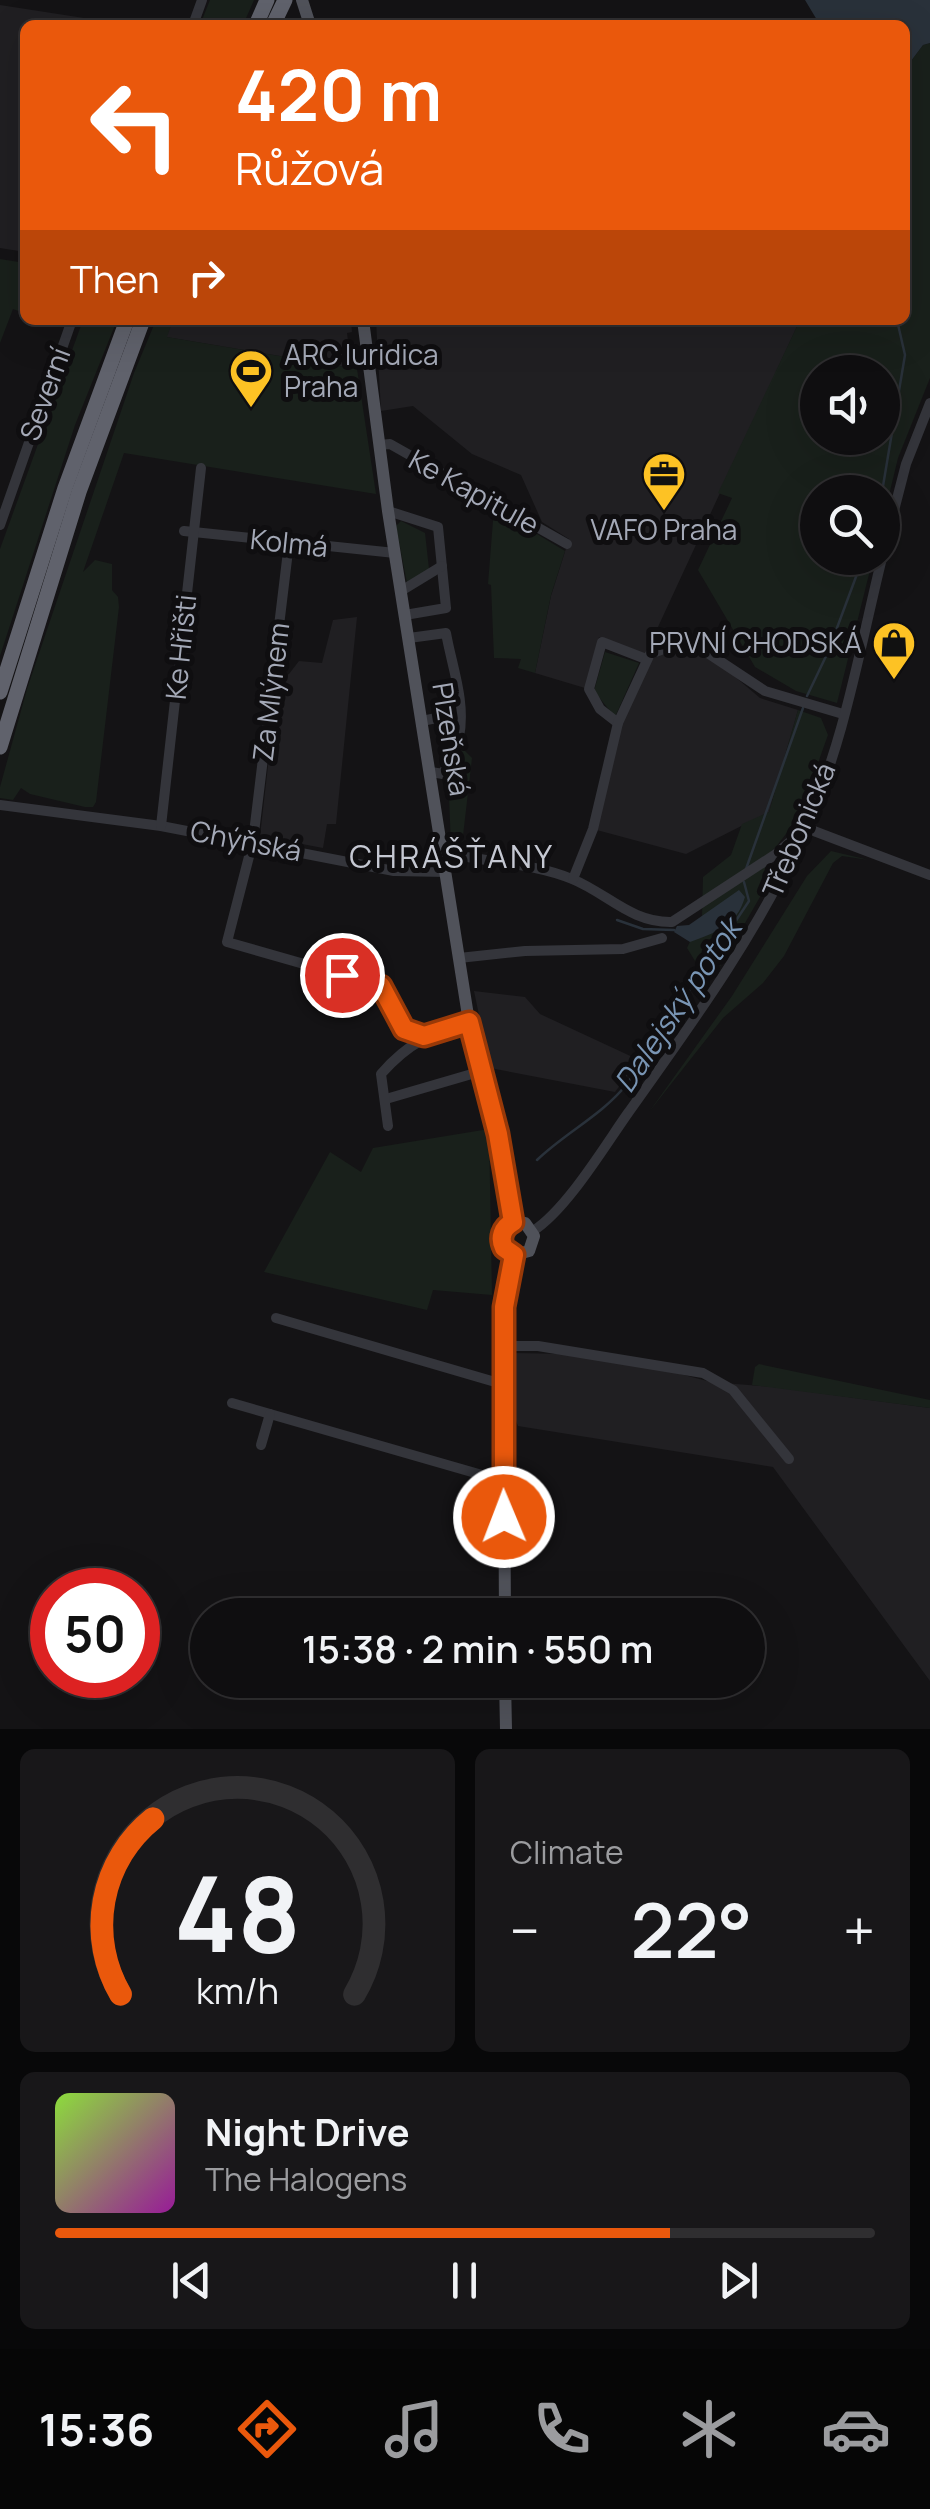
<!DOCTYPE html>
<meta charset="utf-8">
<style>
:root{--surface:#0f0e10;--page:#181719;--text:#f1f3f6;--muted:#9b9c9f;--line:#2f2e30;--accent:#ea580c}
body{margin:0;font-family:Manrope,sans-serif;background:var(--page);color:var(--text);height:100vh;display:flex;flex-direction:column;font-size:38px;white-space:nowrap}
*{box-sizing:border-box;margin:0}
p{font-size:32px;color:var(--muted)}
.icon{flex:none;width:55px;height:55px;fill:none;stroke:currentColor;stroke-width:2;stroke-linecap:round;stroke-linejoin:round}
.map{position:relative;height:1729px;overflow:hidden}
.details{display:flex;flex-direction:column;gap:20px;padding:20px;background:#080809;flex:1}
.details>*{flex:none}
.hud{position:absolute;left:20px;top:20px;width:890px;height:305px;border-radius:15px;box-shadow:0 10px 40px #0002,0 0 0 2px var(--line);background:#ea580c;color:#fff;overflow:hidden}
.controls{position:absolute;left:800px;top:355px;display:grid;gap:20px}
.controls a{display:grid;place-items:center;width:100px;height:100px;border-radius:50%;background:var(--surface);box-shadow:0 10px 40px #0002,0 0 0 2px var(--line);font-size:50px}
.speed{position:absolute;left:30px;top:1568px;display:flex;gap:20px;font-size:50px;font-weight:700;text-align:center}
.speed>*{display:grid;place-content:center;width:130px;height:130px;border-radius:50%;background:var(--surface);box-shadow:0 10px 40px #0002,0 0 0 2px var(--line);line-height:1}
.speed .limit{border:15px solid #d22;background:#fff;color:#111}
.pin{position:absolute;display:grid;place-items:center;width:85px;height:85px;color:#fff;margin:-42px;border:5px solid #fff;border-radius:50%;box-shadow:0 2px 10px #0007}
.me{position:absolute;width:110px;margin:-55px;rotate:359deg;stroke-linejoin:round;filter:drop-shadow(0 0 8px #0008)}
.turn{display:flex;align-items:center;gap:35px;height:210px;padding:0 50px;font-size:45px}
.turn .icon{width:130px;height:130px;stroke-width:2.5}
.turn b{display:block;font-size:70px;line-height:85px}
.then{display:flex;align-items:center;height:95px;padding:0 50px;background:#0003;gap:20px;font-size:38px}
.big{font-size:75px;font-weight:600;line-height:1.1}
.details .card{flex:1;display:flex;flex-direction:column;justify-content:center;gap:15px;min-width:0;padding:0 35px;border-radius:15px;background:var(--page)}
.details .dial{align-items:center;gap:0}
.dial svg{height:260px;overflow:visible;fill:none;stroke:var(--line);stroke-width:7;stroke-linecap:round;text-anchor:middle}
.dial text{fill:var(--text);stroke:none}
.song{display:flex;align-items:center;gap:30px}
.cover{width:120px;height:120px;border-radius:15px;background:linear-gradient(135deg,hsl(90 70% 55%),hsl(300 70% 35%))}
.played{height:10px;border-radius:5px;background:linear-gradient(90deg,var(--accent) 75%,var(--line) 75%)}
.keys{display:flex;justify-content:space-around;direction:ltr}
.heat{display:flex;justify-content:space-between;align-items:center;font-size:55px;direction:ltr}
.details .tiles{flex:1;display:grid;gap:20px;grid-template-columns:1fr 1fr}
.card:last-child{grid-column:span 2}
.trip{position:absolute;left:190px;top:1598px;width:575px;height:100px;border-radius:50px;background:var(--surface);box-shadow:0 10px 40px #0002,0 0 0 2px var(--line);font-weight:600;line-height:100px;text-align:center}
.tab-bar{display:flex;height:160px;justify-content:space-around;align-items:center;background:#060606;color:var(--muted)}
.tab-bar .icon{width:70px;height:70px}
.tab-bar .active{color:var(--accent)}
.tab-bar b{font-size:45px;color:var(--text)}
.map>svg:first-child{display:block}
.built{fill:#201f22}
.green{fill:#19201b;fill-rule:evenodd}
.water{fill:#29313a}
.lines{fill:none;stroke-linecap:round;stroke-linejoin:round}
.stream{stroke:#29313a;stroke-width:2.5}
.minor{stroke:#34353b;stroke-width:10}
.major{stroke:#50525a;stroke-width:12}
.highway{stroke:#60626c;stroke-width:15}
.route-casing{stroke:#983908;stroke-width:25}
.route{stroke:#ea580c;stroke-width:18}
.labels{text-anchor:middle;stroke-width:10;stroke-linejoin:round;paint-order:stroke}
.poi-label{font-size:28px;fill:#a4a9b7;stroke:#0f0e10;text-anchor:start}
.street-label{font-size:28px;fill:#a4a9b7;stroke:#0f0e10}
.water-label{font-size:30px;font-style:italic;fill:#7995b4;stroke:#0f0e10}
.quarter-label{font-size:32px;letter-spacing:2.5px;fill:#c5c8d2;stroke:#0f0e10}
</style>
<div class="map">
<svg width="930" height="1729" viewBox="0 0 930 1729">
<rect width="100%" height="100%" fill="#141315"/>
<g class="built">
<path d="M 0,5 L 129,25 L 25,25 L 25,252 L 0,248 Z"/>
<path d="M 173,320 L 351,320 L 352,332 L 347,333 L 348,341 L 355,344 L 357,369 L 166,337 Z"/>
<path d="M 376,320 L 800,320 L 645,655 L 599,637 L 585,688 L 535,673 L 551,596 L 569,539 L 542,522 L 521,475 L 472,454 L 413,406 L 381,411 Z"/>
<path d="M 357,617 L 336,824 L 327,824 L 323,848 L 260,836 L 278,678 L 289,674 L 299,661 L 322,663 L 333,620 Z"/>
<path d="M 682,645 L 713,658 L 760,698 L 798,710 L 769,812 L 686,854 L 593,829 L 618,723 L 650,660 Z"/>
<path d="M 474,991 L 525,997 L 540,1014 L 639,1060 L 615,1092 L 490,1068 Z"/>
<path d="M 513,1353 L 564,1354 L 657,1368 L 711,1382 L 773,1387 L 930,1408 L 930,1681 L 773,1467 L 518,1426 L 513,1413 Z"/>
</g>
<g class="green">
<path d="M 210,0 L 254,0 L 243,25 L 200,25 Z"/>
<path d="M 930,43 L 930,378 L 898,458 L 883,520 L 882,492 L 818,492 L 818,558 L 873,558 L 837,703 L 796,691 L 755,667 L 698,570 L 732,498 L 718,493 L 800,320 L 905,320 L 905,69 L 923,45 ZM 818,372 L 882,372 L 882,438 L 818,438 Z"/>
<path d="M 0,259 L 25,263 L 25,301 L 21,312 L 13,309 L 0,343 Z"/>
<path d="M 83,320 L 117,320 L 75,425 L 0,656 L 0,549 Z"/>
<path d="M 156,320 L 173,320 L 167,337 L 357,369 L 376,494 L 124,453 L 83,572 L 95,560 L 112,564 L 112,590 L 118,597 L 119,607 L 96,802 L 93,807 L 85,807 L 30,794 L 21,788 L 13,800 L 0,798 L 0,787 L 27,689 L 134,373 Z"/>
<path d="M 494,508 L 565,551 L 551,595 L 535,673 L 518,668 L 521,659 L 494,658 L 491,585 L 488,584 Z"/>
<path d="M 401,521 L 425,533 L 429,569 L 407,583 L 396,526 Z"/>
<path d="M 605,652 L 639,663 L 615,717 L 594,691 Z"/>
<path d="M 798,710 L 821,718 L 828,735 C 811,780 803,821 768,855 L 768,883 L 718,970 L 700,969 L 687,948 L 702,916 L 703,877 L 731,855 L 742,824 L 769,812 Z"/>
<path d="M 460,746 L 472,758 L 461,853 L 451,846 L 448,771 Z"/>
<path d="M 831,851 L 869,860 L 842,856 L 833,863 L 784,956 L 763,983 L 723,1018 L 649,1112 L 732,996 L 807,876 Z"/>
<path d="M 489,1129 L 492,1295 L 433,1290 L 427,1310 L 264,1272 L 330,1152 L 361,1172 L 373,1148 Z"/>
<path d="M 759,1364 L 930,1400 L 930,1408 L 752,1385 L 755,1367 Z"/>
</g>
<g class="water">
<path d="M 805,0 L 930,0 L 930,43 L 923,45 L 905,69 L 905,25 L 820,25 Z"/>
<path d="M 739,890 L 745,897 C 736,927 716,932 690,942 L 674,932 L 677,926 L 689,925 Z"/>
</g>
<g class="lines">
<g class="stream">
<path d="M 882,492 L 905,355 L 897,320"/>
<path d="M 807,696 L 828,652 L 863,558"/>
<path d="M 746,869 L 803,708"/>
<path d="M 617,920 L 643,929 L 674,930"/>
<path d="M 714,930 L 720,946"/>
<path d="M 537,1160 C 566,1132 601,1116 627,1084 L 749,901 L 744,882"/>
</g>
<g class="minor">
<path d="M 193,25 L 202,0"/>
<path d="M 379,445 L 390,444 L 567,544"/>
<path d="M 388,511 L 438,527 L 446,608 L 405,615"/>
<path d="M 0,525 L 72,320"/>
<path d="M 184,531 L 395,553"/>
<path d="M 289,543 L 253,841 L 227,942 L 381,986 L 404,1029 L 424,1036"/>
<path d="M 882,557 L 906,464 L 930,403"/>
<path d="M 401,591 L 442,566"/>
<path d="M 409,638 L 446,633 C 452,667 466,702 459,737 C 457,749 448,762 443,774 L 431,772"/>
<path d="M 422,721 L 460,713"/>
<path d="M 618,723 L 600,709 L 589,689 L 602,642 L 646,659"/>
<path d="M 0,805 L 161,826 L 394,871 L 446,872"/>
<path d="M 161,826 L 201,468"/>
<path d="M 806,828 L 930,875"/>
<path d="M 463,856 C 498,863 539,865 572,879 C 607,893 631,923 672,922 L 776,854 L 801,832"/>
<path d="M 573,879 L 593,829 L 618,723 L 650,654 L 680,643 L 691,642 L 765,691 L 843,714"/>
<path d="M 459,958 L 525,951 L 623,949 L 662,938"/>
<path d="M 386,1099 L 482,1071"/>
<path d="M 388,1126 L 381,1074 C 409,1042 430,1034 469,1022"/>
<path d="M 533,1231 C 567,1209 604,1147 628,1113 C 693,1022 759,931 805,829 C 844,744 860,647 882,558"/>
<path d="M 276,1318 L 502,1384"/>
<path d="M 503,1346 L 538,1346 L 703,1373 L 733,1390 L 789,1459"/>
<path d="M 232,1403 L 503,1481"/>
<path d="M 261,1445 L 270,1414"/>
</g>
<g class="major">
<path d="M 302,0 L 310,25"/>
<path d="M 363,320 L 388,511 L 469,1022 L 498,1134 L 513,1222"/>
<path d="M 513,1222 L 525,1223 L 534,1236 L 529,1251 L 514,1255"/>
<path d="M 513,1222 C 498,1231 498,1248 514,1255"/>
<path d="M 505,1615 L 503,1307 L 514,1255"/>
<path d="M 505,1680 L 506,1729"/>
</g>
<g class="highway">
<path d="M 256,25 L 267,0"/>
<path d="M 273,25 L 285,0"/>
<path d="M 0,692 L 65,488 L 127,320"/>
<path d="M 0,747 L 79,492 L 143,320"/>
</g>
</g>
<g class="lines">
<g class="route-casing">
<path id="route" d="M 342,975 L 381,986 L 404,1029 L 424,1036 L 469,1022 L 498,1134 L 513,1222 C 502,1228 499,1238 504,1248 L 514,1255 L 504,1307 L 504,1517"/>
</g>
<use href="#route" class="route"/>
</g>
<defs>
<g id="stadium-pin" transform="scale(2.25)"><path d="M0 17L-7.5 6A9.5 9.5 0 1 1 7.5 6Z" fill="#fdc224" stroke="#0f0e10"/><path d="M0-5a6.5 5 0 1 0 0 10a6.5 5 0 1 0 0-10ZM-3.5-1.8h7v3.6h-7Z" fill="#111"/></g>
<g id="office-pin" transform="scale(2.25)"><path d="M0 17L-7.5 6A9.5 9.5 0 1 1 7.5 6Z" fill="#fdc224" stroke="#0f0e10"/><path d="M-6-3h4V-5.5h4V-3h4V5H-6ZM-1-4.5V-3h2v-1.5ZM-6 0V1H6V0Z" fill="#111"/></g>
<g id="shop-pin" transform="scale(2.25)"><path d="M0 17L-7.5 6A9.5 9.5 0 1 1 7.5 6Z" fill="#fdc224" stroke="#0f0e10"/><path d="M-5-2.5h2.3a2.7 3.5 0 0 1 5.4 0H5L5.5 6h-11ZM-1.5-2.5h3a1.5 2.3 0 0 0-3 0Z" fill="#111"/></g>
</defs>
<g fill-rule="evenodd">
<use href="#stadium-pin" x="251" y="371"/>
<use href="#office-pin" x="664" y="474"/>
<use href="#shop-pin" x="894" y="643"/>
</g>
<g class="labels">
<g class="poi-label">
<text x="284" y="365">ARC Iuridica<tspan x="284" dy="32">Praha</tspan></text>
<text x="664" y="540" text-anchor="middle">VAFO Praha</text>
<text x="862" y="653" text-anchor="end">PRVNÍ CHODSKÁ</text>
</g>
<g class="street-label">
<text transform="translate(45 394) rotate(-70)" y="10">Severní</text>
<text transform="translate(474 492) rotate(29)" y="10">Ke Kapitule</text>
<text transform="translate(289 543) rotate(6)" y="10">Kolmá</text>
<text transform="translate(181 647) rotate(-84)" y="10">Ke Hřišti</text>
<text transform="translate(271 692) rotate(-83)" y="10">Za Mlýnem</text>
<text transform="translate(451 739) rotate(81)" y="10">Plzeňská</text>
<text transform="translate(799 830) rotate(-67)" y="10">Třebonická</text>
<text transform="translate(246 841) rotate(11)" y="10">Chýňská</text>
</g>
<g class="water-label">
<text transform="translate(678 1006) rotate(-56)" y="10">Dalejský potok</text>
</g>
<g class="quarter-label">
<text x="452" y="868">CHRÁŠŤANY</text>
</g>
</g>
</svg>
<div class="controls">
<a><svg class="icon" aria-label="sound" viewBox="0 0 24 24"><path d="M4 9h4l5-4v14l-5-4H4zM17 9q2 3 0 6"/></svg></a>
<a><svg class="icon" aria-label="search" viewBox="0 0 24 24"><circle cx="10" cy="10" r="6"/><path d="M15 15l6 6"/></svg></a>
</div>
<div class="speed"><div class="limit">50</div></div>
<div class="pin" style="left:342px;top:975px;background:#d93025"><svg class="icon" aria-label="arrive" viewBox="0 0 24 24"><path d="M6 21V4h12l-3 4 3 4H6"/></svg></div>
<svg class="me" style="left:504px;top:1517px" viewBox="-20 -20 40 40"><circle r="17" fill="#ea580c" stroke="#fff" stroke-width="3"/><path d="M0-11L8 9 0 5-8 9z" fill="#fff"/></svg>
<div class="trip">15:38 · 2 min · 550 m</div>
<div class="hud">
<div class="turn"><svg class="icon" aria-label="left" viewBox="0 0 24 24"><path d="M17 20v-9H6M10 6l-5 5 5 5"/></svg><div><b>420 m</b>Růžová</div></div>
<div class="then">Then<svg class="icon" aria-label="right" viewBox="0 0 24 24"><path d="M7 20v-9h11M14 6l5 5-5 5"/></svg></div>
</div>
</div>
<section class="details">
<div class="tiles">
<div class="card dial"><svg viewBox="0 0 100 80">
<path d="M14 69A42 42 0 1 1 86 69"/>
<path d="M14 69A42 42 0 0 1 24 15" stroke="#ea580c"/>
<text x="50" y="56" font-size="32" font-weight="700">48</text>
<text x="50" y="72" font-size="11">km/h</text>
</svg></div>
<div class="card"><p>Climate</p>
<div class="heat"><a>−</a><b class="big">22°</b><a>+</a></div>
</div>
<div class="card">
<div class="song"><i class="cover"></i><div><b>Night Drive</b><p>The Halogens</p></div></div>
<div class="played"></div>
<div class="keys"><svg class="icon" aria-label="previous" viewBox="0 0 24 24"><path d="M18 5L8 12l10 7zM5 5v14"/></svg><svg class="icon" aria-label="pause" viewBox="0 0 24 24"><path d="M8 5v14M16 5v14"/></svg><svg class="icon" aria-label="next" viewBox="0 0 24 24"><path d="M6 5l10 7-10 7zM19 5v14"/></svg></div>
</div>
</div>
</section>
<nav class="tab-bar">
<b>15:36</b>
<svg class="icon active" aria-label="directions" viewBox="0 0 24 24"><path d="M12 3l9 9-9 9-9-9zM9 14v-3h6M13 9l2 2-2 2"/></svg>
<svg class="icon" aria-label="music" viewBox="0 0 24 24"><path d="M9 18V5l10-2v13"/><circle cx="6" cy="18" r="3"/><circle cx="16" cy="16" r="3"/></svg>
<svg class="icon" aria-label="phone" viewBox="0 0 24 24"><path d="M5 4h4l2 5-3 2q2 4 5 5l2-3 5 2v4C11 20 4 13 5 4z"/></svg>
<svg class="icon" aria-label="climate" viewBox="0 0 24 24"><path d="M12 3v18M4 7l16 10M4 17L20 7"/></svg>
<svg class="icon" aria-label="car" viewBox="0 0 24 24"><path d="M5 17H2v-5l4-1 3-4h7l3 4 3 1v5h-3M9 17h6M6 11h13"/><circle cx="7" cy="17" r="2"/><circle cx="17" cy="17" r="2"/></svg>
</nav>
